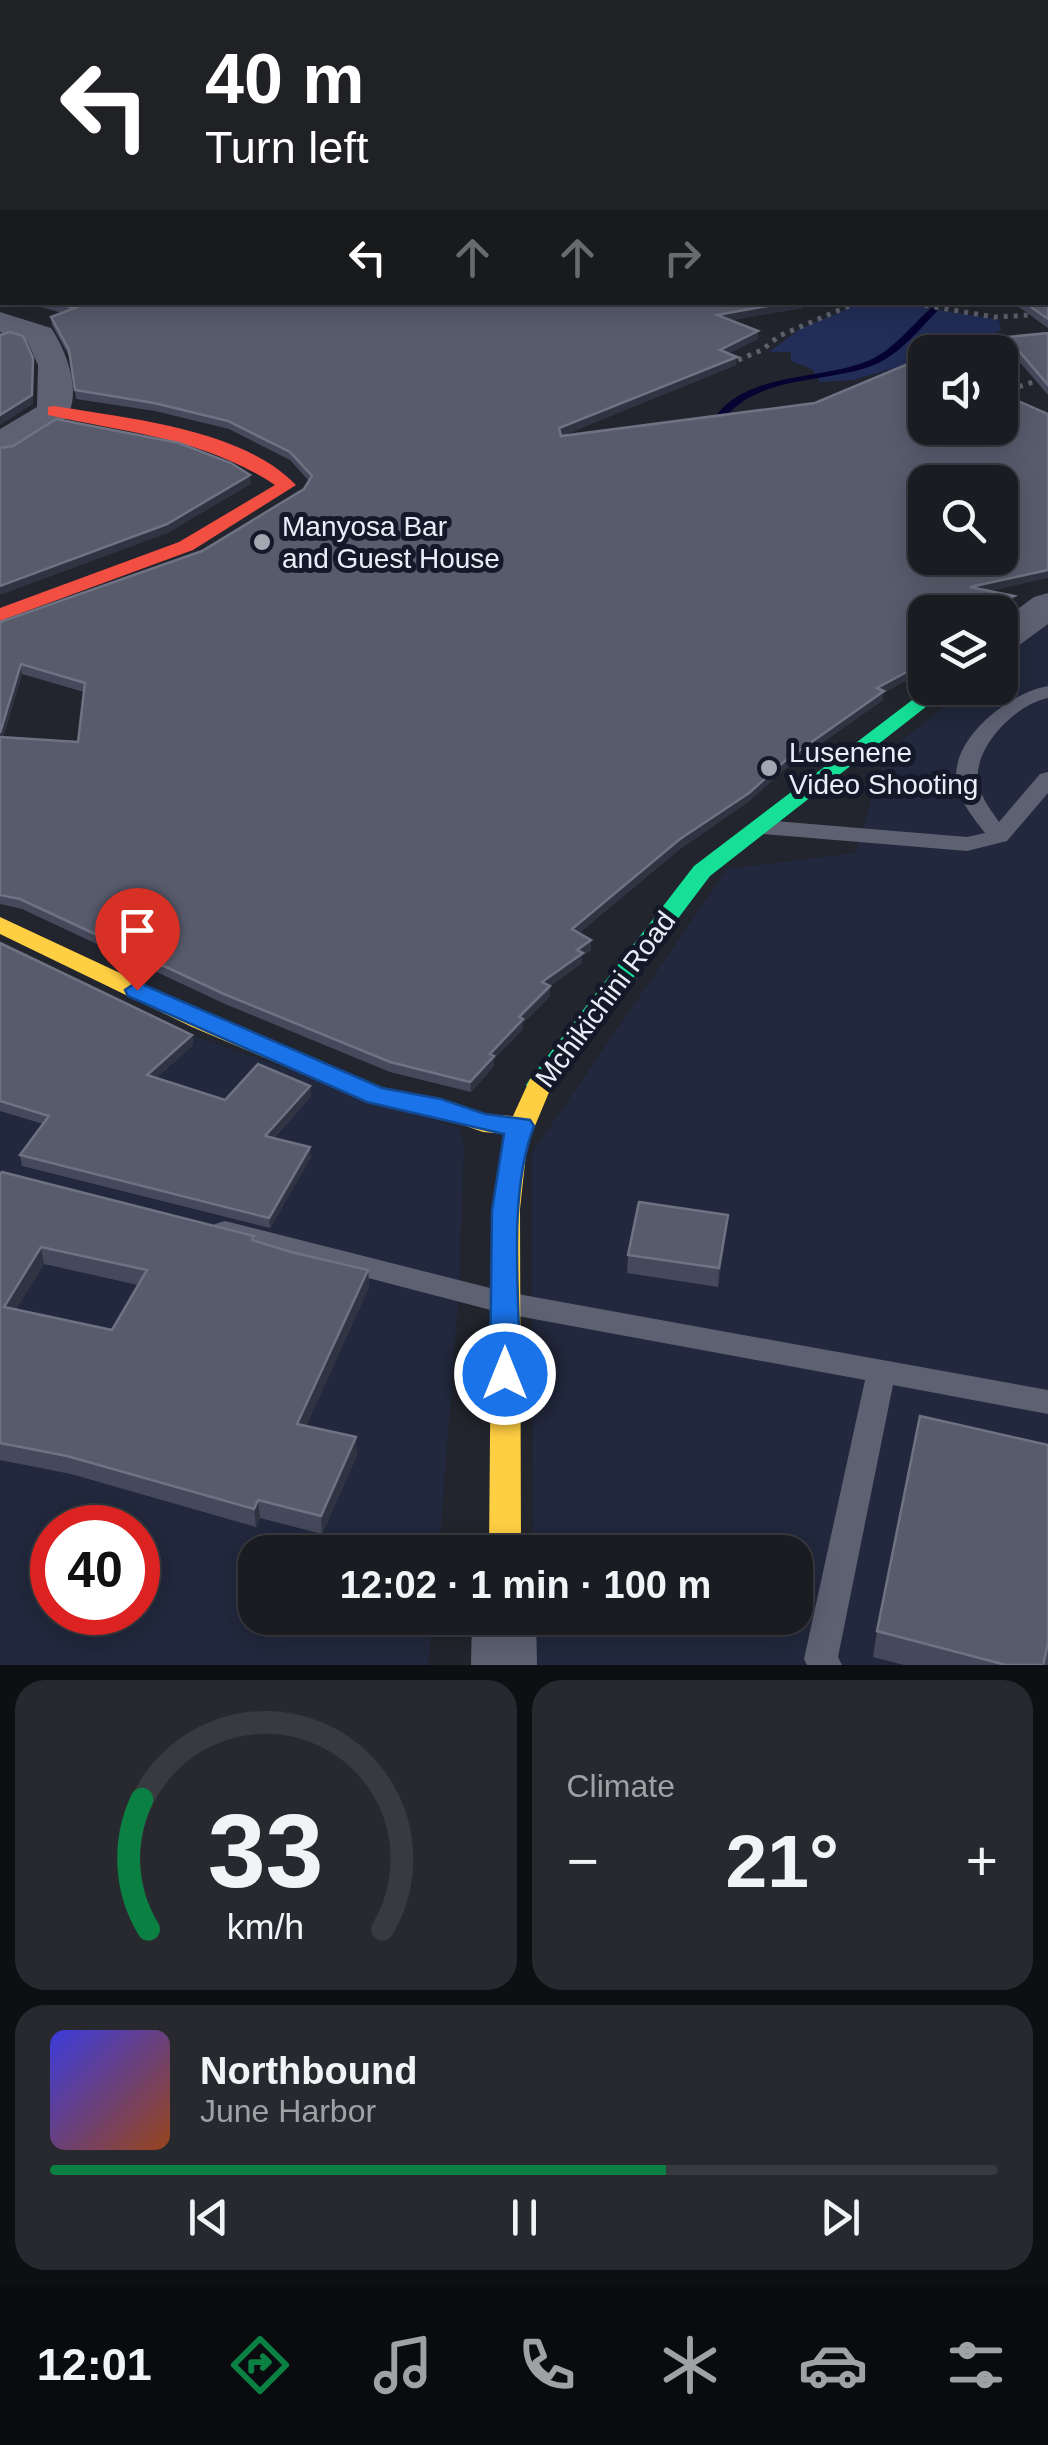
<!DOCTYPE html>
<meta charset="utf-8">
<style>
:root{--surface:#1a1c22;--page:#27292f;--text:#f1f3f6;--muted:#9fa1a5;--line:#383a40;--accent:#0b8043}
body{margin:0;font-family:Arial,sans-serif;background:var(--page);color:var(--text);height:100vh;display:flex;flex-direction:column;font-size:38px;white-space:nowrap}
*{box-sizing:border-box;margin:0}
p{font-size:32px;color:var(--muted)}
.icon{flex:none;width:55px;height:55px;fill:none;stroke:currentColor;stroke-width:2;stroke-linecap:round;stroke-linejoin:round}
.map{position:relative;height:1665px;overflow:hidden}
.details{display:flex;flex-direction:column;gap:15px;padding:15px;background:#0e0f13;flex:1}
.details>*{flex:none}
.banner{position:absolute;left:0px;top:0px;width:1050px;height:305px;box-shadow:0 5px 25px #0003,0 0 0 2px var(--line);background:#202124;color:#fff;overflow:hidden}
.tools{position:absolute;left:908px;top:335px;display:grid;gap:20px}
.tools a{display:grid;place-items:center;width:110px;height:110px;border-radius:20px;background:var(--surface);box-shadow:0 5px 25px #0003,0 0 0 2px var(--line);font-size:50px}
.speed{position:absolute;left:30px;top:1505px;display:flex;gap:20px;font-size:50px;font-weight:700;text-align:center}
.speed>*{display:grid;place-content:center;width:130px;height:130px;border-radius:50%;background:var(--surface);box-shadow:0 5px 25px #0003,0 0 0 2px var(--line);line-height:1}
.speed .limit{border:15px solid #d22;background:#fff;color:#111}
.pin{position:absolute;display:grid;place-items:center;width:85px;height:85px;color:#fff;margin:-102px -42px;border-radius:50% 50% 50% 0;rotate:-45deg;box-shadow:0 0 10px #0007}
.pin .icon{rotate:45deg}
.me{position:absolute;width:110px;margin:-55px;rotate:0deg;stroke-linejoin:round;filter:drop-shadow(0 0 8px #0008)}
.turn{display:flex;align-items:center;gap:35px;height:210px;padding:0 40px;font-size:45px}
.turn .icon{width:130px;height:130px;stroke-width:2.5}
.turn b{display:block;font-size:70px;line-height:85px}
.lanes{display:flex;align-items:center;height:95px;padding:0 40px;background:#0003;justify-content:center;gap:50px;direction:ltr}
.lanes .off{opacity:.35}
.big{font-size:75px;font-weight:600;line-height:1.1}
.details .widget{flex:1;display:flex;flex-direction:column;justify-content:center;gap:15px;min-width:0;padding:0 35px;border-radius:30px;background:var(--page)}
.details .dial{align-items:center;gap:0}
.dial svg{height:260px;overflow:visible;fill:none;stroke:var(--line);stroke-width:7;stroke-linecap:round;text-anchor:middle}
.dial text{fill:var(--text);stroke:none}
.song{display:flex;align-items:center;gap:30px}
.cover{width:120px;height:120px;border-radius:15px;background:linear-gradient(135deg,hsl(240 70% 55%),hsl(20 70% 35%))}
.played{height:10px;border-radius:5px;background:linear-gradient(90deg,var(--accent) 65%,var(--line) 65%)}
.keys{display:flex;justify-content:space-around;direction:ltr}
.heat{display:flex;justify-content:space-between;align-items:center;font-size:55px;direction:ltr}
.details .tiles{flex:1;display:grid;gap:15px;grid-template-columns:1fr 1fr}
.widget:last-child{grid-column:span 2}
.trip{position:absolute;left:238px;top:1535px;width:575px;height:100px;border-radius:30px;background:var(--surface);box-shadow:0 5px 25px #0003,0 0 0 2px var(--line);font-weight:600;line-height:100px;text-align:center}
.tab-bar{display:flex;height:160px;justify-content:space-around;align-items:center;background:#0a0b0e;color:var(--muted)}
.tab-bar .icon{width:70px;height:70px}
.tab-bar .active{color:var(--accent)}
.tab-bar b{font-size:45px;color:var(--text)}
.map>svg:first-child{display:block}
.built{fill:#22283d;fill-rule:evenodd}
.green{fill:#222e58}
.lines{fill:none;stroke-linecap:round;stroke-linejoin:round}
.stream{fill:#060333;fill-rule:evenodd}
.path{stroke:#5e616d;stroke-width:5;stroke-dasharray:4 6;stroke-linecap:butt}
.lane{fill:#5d6172;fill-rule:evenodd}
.street{fill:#5d6172;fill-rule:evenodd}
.fast{fill:#16e098;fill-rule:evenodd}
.slow{fill:#ffcf43;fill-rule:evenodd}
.jam{fill:#f24e42;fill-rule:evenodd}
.wall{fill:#45495b;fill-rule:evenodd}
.shaded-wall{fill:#303341}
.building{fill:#575b6c;stroke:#6e7282;stroke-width:2.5;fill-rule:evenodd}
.route{fill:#1a73e8;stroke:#114b97;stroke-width:2.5}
.poi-dot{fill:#a3a7b1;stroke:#131928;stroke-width:4}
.labels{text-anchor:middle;stroke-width:10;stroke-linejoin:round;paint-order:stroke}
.poi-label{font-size:28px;fill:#e8edf8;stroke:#131928;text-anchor:start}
.street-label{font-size:28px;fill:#e8edf8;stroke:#131928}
</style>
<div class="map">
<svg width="1048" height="1665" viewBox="0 0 1048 1665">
<rect width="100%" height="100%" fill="#22252d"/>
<g class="built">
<path d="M 1048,622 L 1048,1665 L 534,1665 L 534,1618 L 795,1618 L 795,1552 L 533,1552 L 532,1153 L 727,869 L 855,853 L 886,753 L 967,688 L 1000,688 L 1000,661 Z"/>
<path d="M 0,969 L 458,1128 L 464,1144 L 459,1288 L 439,1552 L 255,1552 L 255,1618 L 433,1618 L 428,1665 L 0,1665 ZM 52,1528 L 138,1528 L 138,1612 L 52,1612 Z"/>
</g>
<path class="green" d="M 860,303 L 899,303 L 999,320 L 1001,330 L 960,352 L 925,352 L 925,359 L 853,380 L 820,382 L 812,369 L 791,361 L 791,352 L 769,352 L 800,329 Z"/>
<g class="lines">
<g class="stream">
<path d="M 892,0 L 906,0 L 909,2 L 898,2 Z"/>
<rect x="1031" y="0" width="6" height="2"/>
<path d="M 931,308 L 938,310 C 920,329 899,355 874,365 C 828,383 766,375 729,413 C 723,418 720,426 715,432 L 709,432 L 707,430 C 711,424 715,416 720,411 C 754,373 821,379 865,362 C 892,352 911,326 931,308 Z"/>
</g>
<g class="path">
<path d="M 905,302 L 994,317 L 1048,314"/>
<path d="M 729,356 L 738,360 L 762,350 L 779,336 L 858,302"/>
<path d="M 1000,393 L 1048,377"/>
</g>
<g class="lane">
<path d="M 1048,686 L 1048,698 C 1017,704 975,745 978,779 C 979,795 990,809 999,822 L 1040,774 L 1048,772 L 1048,793 L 1007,841 L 967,851 L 763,834 L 752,827 L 763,820 L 967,837 L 985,833 C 974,819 960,802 957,784 C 948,740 1010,692 1048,686 Z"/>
<path d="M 225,1221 L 506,1292 L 1048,1390 L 1048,1414 L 893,1385 L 838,1657 L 842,1665 L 807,1665 L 804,1659 L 865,1380 L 506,1314 L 215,1238 L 211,1231 L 215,1224 Z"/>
</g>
<g class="street">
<path d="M 0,312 L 51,328 C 66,350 83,393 66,418 L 12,451 L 0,454 L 0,429 L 37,407 L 38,365 L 27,341 L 0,332 Z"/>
<path d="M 1048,593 L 1048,624 L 1014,649 L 1000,653 L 1000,622 L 1034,597 Z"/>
<path d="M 472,1618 L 536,1618 L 537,1665 L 471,1665 Z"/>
</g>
<path class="fast" d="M 928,688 L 950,688 L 710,876 L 548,1091 L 530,1091 L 526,1085 L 530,1079 L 694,866 Z"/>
<path class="slow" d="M 0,917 L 210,1015 L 381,1087 L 441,1099 L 485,1114 L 513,1116 L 530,1079 L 548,1079 L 552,1085 L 527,1145 L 520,1209 L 521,1552 L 489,1552 L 492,1209 L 505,1134 L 483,1132 L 437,1116 L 367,1101 L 192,1027 L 0,934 Z"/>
<path class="jam" d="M 54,406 C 126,418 243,429 296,485 L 193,550 L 0,621 L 0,608 L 179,542 L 275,485 C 204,438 128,433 48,415 L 48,407 Z"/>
</g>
<g class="wall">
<path d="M 1048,240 L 1048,328 L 1012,302 L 1048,302 Z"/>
<path d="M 24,302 L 803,302 L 803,308 L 731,320 L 758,331 L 758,339 L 728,353 L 736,365 L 561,436 L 991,591 L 1013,605 L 995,612 L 925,612 L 924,671 L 883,693 L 883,700 L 785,769 L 748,802 L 680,849 L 579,933 L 591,950 L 582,956 L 582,963 L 550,986 L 550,996 L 523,1023 L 523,1029 L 494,1059 L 494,1066 L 471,1092 L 390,1072 L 225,1004 L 22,909 L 0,904 L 0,622 L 202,551 L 304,489 L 309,481 L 290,460 L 229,429 L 155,411 L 76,399 L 70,358 L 52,325 L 51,317 L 62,313 ZM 22,674 L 84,692 L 78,742 L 3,737 Z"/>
<path d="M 1048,333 L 1048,395 L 1006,346 L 1007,337 Z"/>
<path d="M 0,943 L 192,1035 L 193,1045 L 156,1078 L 225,1100 L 310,1086 L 311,1096 L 274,1138 L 311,1157 L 270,1228 L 22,1166 L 20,1155 L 43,1124 L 0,1111 Z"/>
<path d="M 0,1174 L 254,1236 L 255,1240 L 291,1252 L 368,1270 L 369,1287 L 306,1426 L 357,1455 L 322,1534 L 260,1518 L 256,1527 L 71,1474 L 0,1460 ZM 44,1264 L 138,1285 L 112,1330 L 16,1309 Z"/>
<path d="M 726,1233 L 718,1287 L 627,1273 L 628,1255 Z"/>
<path d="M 1048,1445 L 1048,1665 L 904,1665 L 873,1657 L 877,1631 Z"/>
</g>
<g class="shaded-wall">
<path d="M 794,0 L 810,0 L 803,2 L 787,2 Z"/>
<path d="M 789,302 L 803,302 L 803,308 L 716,323 L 717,315 Z"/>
<path d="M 758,331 L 758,339 L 720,358 L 720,350 Z"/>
<path d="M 737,357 L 736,365 L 559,437 L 559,428 Z"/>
<path d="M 33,358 L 33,404 L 0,425 L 0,415 Z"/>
<path d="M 250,475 L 251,484 L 168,533 L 0,595 L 0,586 Z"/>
<path d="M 1048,570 L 1048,578 L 969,596 L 970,587 Z"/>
<path d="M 1014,596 L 1013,605 L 995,612 L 979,612 Z"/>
<path d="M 925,657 L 924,671 L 883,693 L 883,700 L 785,769 L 748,802 L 680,849 L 572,939 L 572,929 L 680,839 L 786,760 L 877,688 Z"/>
<path d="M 21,664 L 22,674 L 0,746 L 0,733 Z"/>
<path d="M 591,940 L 591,950 L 582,956 L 582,963 L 541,992 L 542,982 Z"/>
<path d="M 550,986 L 550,996 L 523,1023 L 523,1029 L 494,1059 L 494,1066 L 471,1092 L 470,1082 L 490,1054 L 519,1017 Z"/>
<path d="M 192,1035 L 193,1045 L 148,1085 L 147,1075 Z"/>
<path d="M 310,1086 L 311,1096 L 266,1146 L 265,1136 Z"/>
<path d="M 310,1147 L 311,1157 L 270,1228 L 269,1218 Z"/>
<path d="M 728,1215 L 726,1233 L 718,1287 L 719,1268 Z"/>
<path d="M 41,1247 L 44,1264 L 7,1324 L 4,1307 Z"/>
<path d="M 368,1270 L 369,1287 L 299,1442 L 297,1424 Z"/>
<path d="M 356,1437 L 357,1455 L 322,1534 L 321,1516 Z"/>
<path d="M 258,1500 L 260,1518 L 256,1527 L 254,1509 Z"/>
</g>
<g class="building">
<path d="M 0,0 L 794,0 L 787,2 L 2,2 L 2,56 L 0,53 Z"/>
<path d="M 2,68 L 2,289 L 0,289 L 0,69 Z"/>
<path d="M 1048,257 L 1048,319 L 1024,302 L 1048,302 Z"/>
<path d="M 52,302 L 789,302 L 717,315 L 758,331 L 720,350 L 737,357 L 559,428 L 561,436 L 815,403 L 922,358 L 925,359 L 925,428 L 1000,428 L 1000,393 L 1048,414 L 1048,570 L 970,587 L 1014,596 L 979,611 L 981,612 L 925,612 L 925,657 L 921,660 L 925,662 L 877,688 L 884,691 L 786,760 L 749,793 L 680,839 L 572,929 L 591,940 L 577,950 L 583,953 L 542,982 L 550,986 L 519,1017 L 523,1019 L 490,1054 L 494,1056 L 470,1082 L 390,1062 L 224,994 L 20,899 L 0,895 L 0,737 L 78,742 L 85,683 L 21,664 L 0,733 L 0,622 L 202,551 L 304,489 L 312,476 L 290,452 L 228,421 L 154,403 L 75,390 L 69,350 L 51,317 L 75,308 ZM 925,482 L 1000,482 L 1000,558 L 925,558 Z"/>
<path d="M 10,332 L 23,336 L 33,358 L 32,395 L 0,415 L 0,335 Z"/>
<path d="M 1048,333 L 1048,385 L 1007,337 Z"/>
<path d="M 56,419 L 179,443 L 231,463 L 250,475 L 167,524 L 0,586 L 0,448 L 13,446 Z"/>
<path d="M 0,943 L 192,1035 L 147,1075 L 225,1100 L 258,1064 L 310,1086 L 265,1136 L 310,1147 L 269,1218 L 20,1155 L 49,1116 L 0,1101 Z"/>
<path d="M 2,1172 L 254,1236 L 252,1240 L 291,1252 L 368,1270 L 297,1424 L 356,1437 L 321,1516 L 258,1500 L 254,1509 L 67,1456 L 0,1443 L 0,1174 ZM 41,1247 L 147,1270 L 112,1330 L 4,1307 Z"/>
<path d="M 639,1202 L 728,1215 L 719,1268 L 628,1255 Z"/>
<path d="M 920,1416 L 1048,1445 L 1048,1643 L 1043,1665 L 1006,1665 L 877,1631 Z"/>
</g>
<path class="route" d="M 137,982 L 382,1088 L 441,1099 L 485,1114 L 530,1120 L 534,1126 C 507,1196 520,1299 520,1374 L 516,1383 L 505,1386 L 495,1383 L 490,1374 L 492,1210 L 504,1134 L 367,1102 L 128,996 L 125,990 Z"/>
<g class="poi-dot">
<circle cx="262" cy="542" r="10"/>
<circle cx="769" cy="768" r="10"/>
</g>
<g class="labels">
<g class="poi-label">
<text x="282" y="536">Manyosa Bar<tspan x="282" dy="32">and Guest House</tspan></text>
<text x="789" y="762">Lusenene<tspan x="789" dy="32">Video Shooting</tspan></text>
</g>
<g class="street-label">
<text transform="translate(605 999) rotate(-53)" y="10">Mchikichini Road</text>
</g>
</g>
</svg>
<div class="tools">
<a><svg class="icon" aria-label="sound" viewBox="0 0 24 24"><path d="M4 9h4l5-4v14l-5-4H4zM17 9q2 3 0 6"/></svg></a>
<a><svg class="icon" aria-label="search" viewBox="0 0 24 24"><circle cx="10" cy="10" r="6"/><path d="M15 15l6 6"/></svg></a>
<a><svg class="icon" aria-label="layers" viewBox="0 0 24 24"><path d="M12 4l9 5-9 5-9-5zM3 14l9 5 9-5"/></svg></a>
</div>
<div class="speed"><div class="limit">40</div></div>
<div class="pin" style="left:137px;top:990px;background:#d93025"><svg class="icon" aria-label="arrive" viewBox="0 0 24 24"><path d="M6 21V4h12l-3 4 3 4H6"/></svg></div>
<svg class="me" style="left:505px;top:1374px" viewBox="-20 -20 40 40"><circle r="17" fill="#1a73e8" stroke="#fff" stroke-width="3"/><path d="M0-11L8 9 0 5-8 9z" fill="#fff"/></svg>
<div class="trip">12:02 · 1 min · 100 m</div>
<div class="banner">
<div class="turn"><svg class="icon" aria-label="left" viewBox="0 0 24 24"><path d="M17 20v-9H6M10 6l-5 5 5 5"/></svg><div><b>40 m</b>Turn left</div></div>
<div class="lanes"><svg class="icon" aria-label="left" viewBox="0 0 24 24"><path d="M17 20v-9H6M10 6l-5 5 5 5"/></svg><svg class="icon off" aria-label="ahead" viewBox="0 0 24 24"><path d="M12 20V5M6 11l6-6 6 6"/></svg><svg class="icon off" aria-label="ahead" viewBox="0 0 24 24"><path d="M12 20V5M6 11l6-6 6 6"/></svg><svg class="icon off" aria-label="right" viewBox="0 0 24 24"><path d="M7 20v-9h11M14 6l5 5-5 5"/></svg></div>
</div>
</div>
<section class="details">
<div class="tiles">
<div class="widget dial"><svg viewBox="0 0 100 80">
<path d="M14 69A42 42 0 1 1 86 69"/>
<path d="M14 69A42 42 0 0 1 12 29" stroke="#0b8043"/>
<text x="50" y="56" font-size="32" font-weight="700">33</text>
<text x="50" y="72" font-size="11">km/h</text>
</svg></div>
<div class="widget"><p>Climate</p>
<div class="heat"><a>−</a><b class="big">21°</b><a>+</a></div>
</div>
<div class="widget">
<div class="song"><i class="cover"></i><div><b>Northbound</b><p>June Harbor</p></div></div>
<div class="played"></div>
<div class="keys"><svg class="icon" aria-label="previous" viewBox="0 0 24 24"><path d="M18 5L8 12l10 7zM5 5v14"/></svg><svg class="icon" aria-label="pause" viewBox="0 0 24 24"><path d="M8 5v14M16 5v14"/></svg><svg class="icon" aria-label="next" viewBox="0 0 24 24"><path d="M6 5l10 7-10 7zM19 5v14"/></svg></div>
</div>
</div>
</section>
<nav class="tab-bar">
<b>12:01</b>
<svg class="icon active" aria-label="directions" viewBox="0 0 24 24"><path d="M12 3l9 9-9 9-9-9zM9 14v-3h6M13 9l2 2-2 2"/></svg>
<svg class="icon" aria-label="music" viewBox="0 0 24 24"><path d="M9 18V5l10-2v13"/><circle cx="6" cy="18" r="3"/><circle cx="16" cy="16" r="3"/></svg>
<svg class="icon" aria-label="phone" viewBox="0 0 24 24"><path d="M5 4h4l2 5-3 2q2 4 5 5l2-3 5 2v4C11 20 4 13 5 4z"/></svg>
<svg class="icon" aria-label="climate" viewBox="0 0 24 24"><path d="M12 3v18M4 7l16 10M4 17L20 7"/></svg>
<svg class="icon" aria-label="car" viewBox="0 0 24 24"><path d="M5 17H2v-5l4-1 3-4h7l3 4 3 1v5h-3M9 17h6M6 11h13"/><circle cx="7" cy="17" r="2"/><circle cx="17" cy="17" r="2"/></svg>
<svg class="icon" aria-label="filters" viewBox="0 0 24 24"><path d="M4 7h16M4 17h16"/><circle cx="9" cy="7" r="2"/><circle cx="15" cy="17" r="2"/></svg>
</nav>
